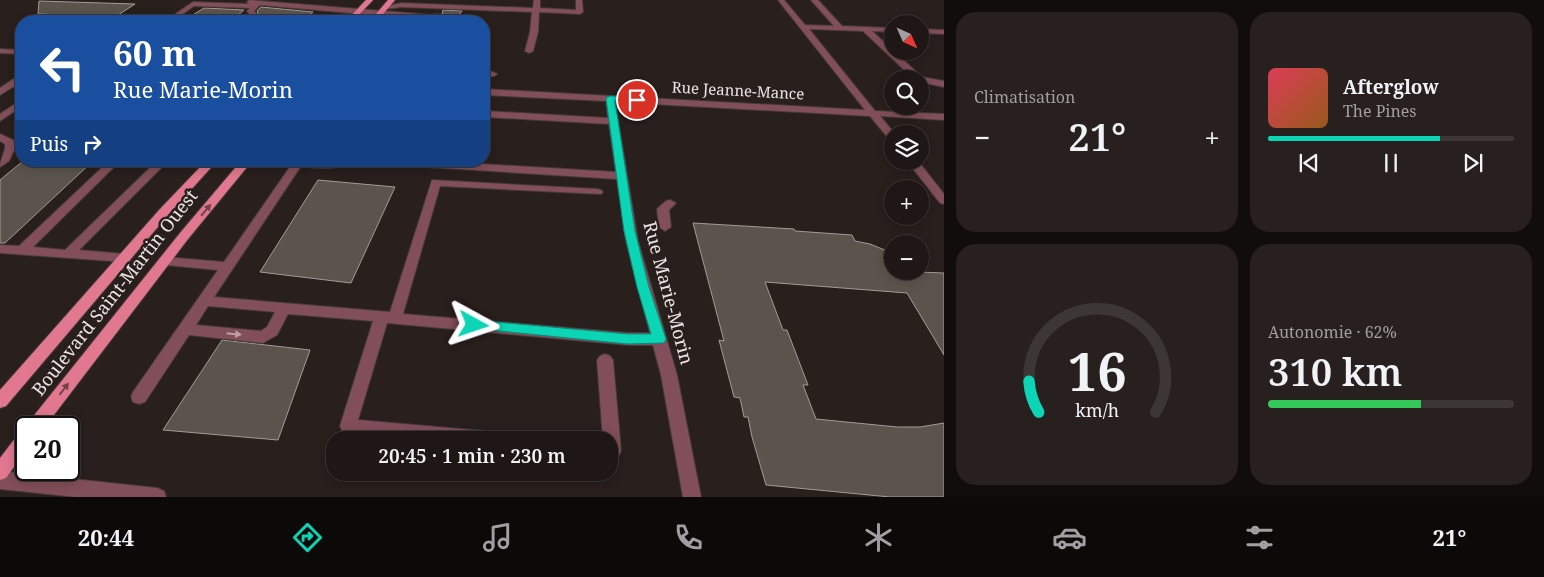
<!DOCTYPE html>
<html lang="fr">
<meta charset="utf-8">
<style>
:root{--surface:#1f1716;--page:#27201f;--text:#f1f3f6;--muted:#a19fa1;--line:#3c3635;--accent:#0bd5b5}
body{margin:0;font-family:"Noto Serif",serif;background:var(--page);color:var(--text);height:100vh;display:flex;flex-direction:column;font-size:19px;white-space:nowrap}
*{box-sizing:border-box;margin:0}
p{font-size:16px;color:var(--muted)}
.icon{flex:none;width:28px;height:28px;fill:none;stroke:currentColor;stroke-width:2;stroke-linecap:round;stroke-linejoin:round}
.map{position:relative;flex:1;overflow:hidden}
.drawer{display:flex;flex-direction:column;gap:12px;padding:12px;background:#110d0c;width:600px}
.drawer>*{flex:none}
.guide{position:absolute;left:15px;top:15px;width:475px;height:152px;border-radius:20px;box-shadow:0 2px 12px #0003,0 0 0 1px var(--line);background:#1a4fa0;color:#fff;overflow:hidden}
.needle{width:32px;rotate:135deg}
.buttons{position:absolute;left:884px;top:15px;display:grid;gap:10px}
.buttons a{display:grid;place-items:center;width:45px;height:45px;border-radius:50%;background:var(--surface);box-shadow:0 2px 12px #0003,0 0 0 1px var(--line);font-size:25px}
.speed{position:absolute;left:15px;top:416px;display:flex;gap:10px;font-size:25px;font-weight:700;text-align:center}
.speed>*{display:grid;place-content:center;width:65px;height:65px;border-radius:50%;background:var(--surface);box-shadow:0 2px 12px #0003,0 0 0 1px var(--line);line-height:1}
.speed .limit{border:2px solid #111;border-radius:8px;background:#fff;color:#111}
.pin{position:absolute;display:grid;place-items:center;width:42px;height:42px;color:#fff;margin:-21px;border:2px solid #fff;border-radius:50%;box-shadow:0 1px 5px #0007}
.me{position:absolute;width:55px;margin:-28px;rotate:95deg;stroke-linejoin:round;filter:drop-shadow(0 0 4px #0008)}
.turn{display:flex;align-items:center;gap:18px;height:105px;padding:0 15px;font-size:22px}
.turn .icon{width:65px;height:65px;stroke-width:2.5}
.turn b{display:block;font-size:35px;line-height:42px}
.then{display:flex;align-items:center;height:48px;padding:0 15px;background:#0003;gap:10px;font-size:19px}
.big{font-size:38px;font-weight:600;line-height:1.1}
.drawer .widget{flex:1;display:flex;flex-direction:column;justify-content:center;gap:8px;min-width:0;padding:0 18px;border-radius:20px;background:var(--page)}
.drawer .dial{align-items:center;gap:0}
.dial svg{height:130px;overflow:visible;fill:none;stroke:var(--line);stroke-width:7;stroke-linecap:round;text-anchor:middle}
.dial text{fill:var(--text);stroke:none}
.song{display:flex;align-items:center;gap:15px}
.cover{width:60px;height:60px;border-radius:8px;background:linear-gradient(135deg,hsl(350 70% 55%),hsl(30 70% 35%))}
.played{height:5px;border-radius:2px;background:linear-gradient(90deg,var(--accent) 70%,var(--line) 70%)}
.keys{display:flex;justify-content:space-around;direction:ltr}
.heat{display:flex;justify-content:space-between;align-items:center;font-size:28px;direction:ltr}
.charge{height:8px;border-radius:4px;background:linear-gradient(90deg,#34c759 62%,var(--line) 0)}
.drawer .tiles{flex:1;display:grid;gap:12px;grid-template-columns:repeat(2,1fr)}
.trip{position:absolute;left:326px;top:431px;width:292px;height:50px;border-radius:20px;background:var(--surface);box-shadow:0 2px 12px #0003,0 0 0 1px var(--line);font-weight:600;line-height:50px;text-align:center}
.tab-bar{display:flex;height:80px;justify-content:space-around;align-items:center;background:#0c0909;color:var(--muted)}
.tab-bar .icon{width:35px;height:35px}
.tab-bar .selected{color:var(--accent)}
.tab-bar b{font-size:22px;color:var(--text)}
main{display:flex;flex:1;min-height:0}
.map>svg:first-child{display:block}
.building{fill:#5c544c;stroke:#a49b92}
.lines{fill:none;stroke-linecap:round;stroke-linejoin:round}
.minor-tunnel{stroke:#463d3b;stroke-width:8;stroke-dasharray:8 4;stroke-linecap:butt}
.minor-casing{stroke:#443b39;stroke-width:2}
.major-casing{stroke:#443b39;stroke-width:2}
.minor{fill:#824e59;fill-rule:evenodd}
.major{fill:#e27890;fill-rule:evenodd}
.oneway{fill:#73434b}
.oneway2{fill:#bca0a4}
.route{fill:#0bd5b5;stroke:#078a76}
.labels{text-anchor:middle;stroke-width:5;stroke-linejoin:round;paint-order:stroke}
.far-street-label{font-size:15px;fill:#ebe4e2;stroke:#291f1d}
.street-label{font-size:18px;fill:#ebe4e2;stroke:#291f1d}
</style>
<main>
<div class="map">
<svg width="944" height="497" viewBox="0 0 944 497">
<rect width="100%" height="100%" fill="#291f1d"/>
<g class="building">
<path d="M 39,1 L 135,4 L 115,17 L 38,14 Z"/>
<path d="M 261,7 L 313,12 L 306,20 L 255,18 L 258,13 L 257,11 Z"/>
<path d="M 204,8 L 244,10 L 231,21 L 183,21 Z"/>
<path d="M 443,10 L 462,11 L 459,15 L 453,17 L 453,20 L 441,19 Z"/>
<path d="M 23,161 L 93,161 L 5,243 L 0,243 L 0,180 Z"/>
<path d="M 318,180 L 395,187 L 351,283 L 260,272 Z"/>
<path d="M 693,223 L 794,229 L 795,231 L 852,235 L 855,241 L 870,244 L 892,253 L 892,271 L 944,273 L 944,355 L 907,293 L 765,282 L 783,330 L 787,330 L 808,385 L 803,385 L 816,419 L 897,427 L 920,427 L 944,423 L 944,497 L 890,497 L 766,485 L 752,437 L 748,417 L 744,417 L 740,398 L 734,397 L 719,340 L 724,341 Z"/>
<path d="M 222,340 L 310,350 L 278,440 L 163,430 Z"/>
</g>
<g class="lines">
<path class="minor-tunnel" d="M 433,17 L 457,19"/>
<g class="minor-casing">
<g id="minor">
<path d="M 249,0 L 433,15 L 436,17 L 433,19 L 413,18 L 410,21 L 404,21 L 406,18 L 260,5 L 254,11 L 256,13 L 250,21 L 242,21 L 249,13 L 247,11 L 250,8 L 194,6 L 173,21 L 165,21 L 193,2 L 249,4 L 247,2 Z"/>
<path d="M 534,0 L 540,0 L 540,8 L 576,10 L 576,0 L 582,0 L 583,12 L 580,14 L 539,12 L 538,32 L 533,51 L 529,53 L 525,51 L 530,32 L 532,12 L 401,7 L 386,9 L 383,7 L 401,3 L 533,8 Z"/>
<path d="M 778,0 L 784,0 L 805,25 L 834,26 L 811,0 L 818,0 L 842,26 L 892,28 L 892,32 L 872,31 L 922,77 L 944,81 L 944,87 L 920,82 L 920,79 L 914,79 L 863,31 L 809,29 L 875,111 L 944,114 L 944,120 L 880,116 L 895,134 L 892,134 L 892,140 L 889,139 L 870,116 L 615,102 L 638,241 L 677,375 L 701,497 L 683,497 L 661,375 L 653,345 L 628,345 L 387,323 L 358,420 L 496,432 L 502,435 L 505,440 L 416,440 L 342,431 L 340,426 L 373,321 L 288,314 L 277,335 L 263,343 L 189,335 L 145,402 L 139,404 L 133,402 L 131,397 L 133,392 L 218,270 L 165,265 L 159,261 L 160,258 L 165,257 L 224,262 L 294,161 L 352,161 C 340,171 315,168 301,166 L 214,297 L 390,312 L 432,180 L 597,189 L 601,190 L 603,192 L 601,194 L 440,186 L 403,314 L 628,333 L 650,333 L 626,241 L 617,179 L 379,164 L 374,161 L 433,161 L 616,172 L 609,124 L 484,117 L 484,111 L 608,118 L 606,101 L 484,95 L 484,89 L 865,110 ZM 208,306 L 275,312 L 267,327 L 261,331 L 196,325 Z"/>
<path d="M 457,17 L 479,21 L 455,20 L 454,19 Z"/>
<path d="M 920,29 L 944,30 L 944,34 L 920,33 Z"/>
<path d="M 0,49 L 21,50 L 21,54 L 0,53 Z"/>
<path d="M 484,71 L 493,72 L 497,74 C 494,78 488,76 484,75 Z"/>
<path d="M 18,76 L 21,76 L 21,82 L 0,95 L 0,88 Z"/>
<path d="M 21,100 L 21,107 L 0,121 L 0,114 Z"/>
<path d="M 0,134 L 13,140 L 15,148 L 9,161 L 0,167 C 0,158 6,153 5,144 L 0,141 Z"/>
<path d="M 109,161 L 120,161 L 33,247 L 65,250 L 157,161 L 168,161 L 79,250 L 125,254 L 130,255 L 131,258 L 130,261 L 125,262 L 0,253 L 0,245 L 19,246 Z"/>
<path d="M 907,161 L 918,161 L 944,194 L 944,204 L 940,203 Z"/>
<path d="M 670,200 L 676,203 L 669,210 L 671,227 L 665,231 L 659,227 L 657,209 L 666,201 Z"/>
<path d="M 605,354 L 610,356 L 613,360 L 621,451 L 618,457 L 610,459 L 610,440 L 603,440 L 597,360 L 600,356 Z"/>
<path d="M 0,471 L 157,488 L 164,491 L 166,497 L 76,497 L 0,489 Z"/>
</g>
</g>
<g class="major-casing">
<g id="major">
<path d="M 366,0 L 373,0 L 353,21 L 346,21 Z"/>
<path d="M 388,0 L 395,0 L 377,21 L 370,21 Z"/>
<path d="M 206,161 L 217,161 L 168,215 L 6,406 L 0,408 L 0,390 L 160,209 Z"/>
<path d="M 241,161 L 252,161 L 188,239 L 44,428 L 26,428 L 26,429 L 26,428 L 28,423 L 180,233 Z"/>
<path d="M 26,429 L 26,450 L 6,478 L 0,480 L 0,458 L 20,432 Z"/>
</g>
</g>
<use href="#minor" class="minor"/>
<use href="#major" class="major"/>
</g>
<defs><path id="oneway-solid" d="M-6-.8H1V-3.2L6.5 0L1 3.2V.8H-6Z" transform="scale(1.25)"/></defs>
<g class="oneway">
<use href="#oneway-solid" transform="translate(206 210) rotate(-50)"/>
<use href="#oneway-solid" transform="translate(64 389) rotate(-52)"/>
</g>
<use class="oneway2" href="#oneway-solid" transform="translate(234 334) rotate(6)"/>
<path class="route" d="M 610,96 L 637,97 L 641,100 L 637,102 L 615,101 L 635,231 L 649,287 L 666,339 L 664,343 L 628,344 L 469,328 L 467,325 L 469,322 L 474,320 L 628,334 L 651,334 L 637,287 L 624,231 L 606,98 Z"/>
<g class="labels">
<g class="far-street-label">
<text transform="translate(738 91) rotate(3)" y="5">Rue Jeanne-Mance</text>
</g>
<g class="street-label">
<text transform="translate(115 293) rotate(-52)" y="6">Boulevard Saint-Martin Ouest</text>
<text transform="translate(668 293) rotate(75)" y="6">Rue Marie-Morin</text>
</g>
</g>
</svg>
<div class="buttons">
<a><svg class="needle" viewBox="-14 -14 28 28"><path d="M0-13l5 13h-10z" fill="#e53935"/><path d="M0 13l5-13h-10z" fill="#a19fa1"/></svg></a>
<a><svg class="icon" aria-label="search" viewBox="0 0 24 24"><circle cx="10" cy="10" r="6"/><path d="M15 15l6 6"/></svg></a>
<a><svg class="icon" aria-label="layers" viewBox="0 0 24 24"><path d="M12 4l9 5-9 5-9-5zM3 14l9 5 9-5"/></svg></a>
<a>+</a>
<a>−</a>
</div>
<div class="speed"><div class="limit">20</div></div>
<div class="pin" style="left:637px;top:100px;background:#d93025"><svg class="icon" aria-label="arrive" viewBox="0 0 24 24"><path d="M6 21V4h12l-3 4 3 4H6"/></svg></div>
<svg class="me" style="left:474px;top:325px" viewBox="-20 -20 40 40"><path d="M0-17L14 15 0 8-14 15z" fill="#0bd5b5" stroke="#fff" stroke-width="4"/></svg>
<div class="trip">20:45 · 1 min · 230 m</div>
<div class="guide">
<div class="turn"><svg class="icon" aria-label="left" viewBox="0 0 24 24"><path d="M17 20v-9H6M10 6l-5 5 5 5"/></svg><div><b>60 m</b>Rue Marie-Morin</div></div>
<div class="then">Puis<svg class="icon" aria-label="right" viewBox="0 0 24 24"><path d="M7 20v-9h11M14 6l5 5-5 5"/></svg></div>
</div>
</div>
<section class="drawer">
<div class="tiles">
<div class="widget"><p>Climatisation</p>
<div class="heat"><a>−</a><b class="big">21°</b><a>+</a></div>
</div>
<div class="widget">
<div class="song"><i class="cover"></i><div><b>Afterglow</b><p>The Pines</p></div></div>
<div class="played"></div>
<div class="keys"><svg class="icon" aria-label="previous" viewBox="0 0 24 24"><path d="M18 5L8 12l10 7zM5 5v14"/></svg><svg class="icon" aria-label="pause" viewBox="0 0 24 24"><path d="M8 5v14M16 5v14"/></svg><svg class="icon" aria-label="next" viewBox="0 0 24 24"><path d="M6 5l10 7-10 7zM19 5v14"/></svg></div>
</div>
<div class="widget dial"><svg viewBox="0 0 100 80">
<path d="M14 69A42 42 0 1 1 86 69"/>
<path d="M14 69A42 42 0 0 1 8 50" stroke="#0bd5b5"/>
<text x="50" y="56" font-size="32" font-weight="700">16</text>
<text x="50" y="72" font-size="11">km/h</text>
</svg></div>
<div class="widget"><p>Autonomie · 62%</p><b class="big">310 km</b><div class="charge"></div></div>
</div>
</section>
</main>
<nav class="tab-bar">
<b>20:44</b>
<svg class="icon selected" aria-label="directions" viewBox="0 0 24 24"><path d="M12 3l9 9-9 9-9-9zM9 14v-3h6M13 9l2 2-2 2"/></svg>
<svg class="icon" aria-label="music" viewBox="0 0 24 24"><path d="M9 18V5l10-2v13"/><circle cx="6" cy="18" r="3"/><circle cx="16" cy="16" r="3"/></svg>
<svg class="icon" aria-label="phone" viewBox="0 0 24 24"><path d="M5 4h4l2 5-3 2q2 4 5 5l2-3 5 2v4C11 20 4 13 5 4z"/></svg>
<svg class="icon" aria-label="climate" viewBox="0 0 24 24"><path d="M12 3v18M4 7l16 10M4 17L20 7"/></svg>
<svg class="icon" aria-label="car" viewBox="0 0 24 24"><path d="M5 17H2v-5l4-1 3-4h7l3 4 3 1v5h-3M9 17h6M6 11h13"/><circle cx="7" cy="17" r="2"/><circle cx="17" cy="17" r="2"/></svg>
<svg class="icon" aria-label="filters" viewBox="0 0 24 24"><path d="M4 7h16M4 17h16"/><circle cx="9" cy="7" r="2"/><circle cx="15" cy="17" r="2"/></svg>
<b>21°</b>
</nav>
